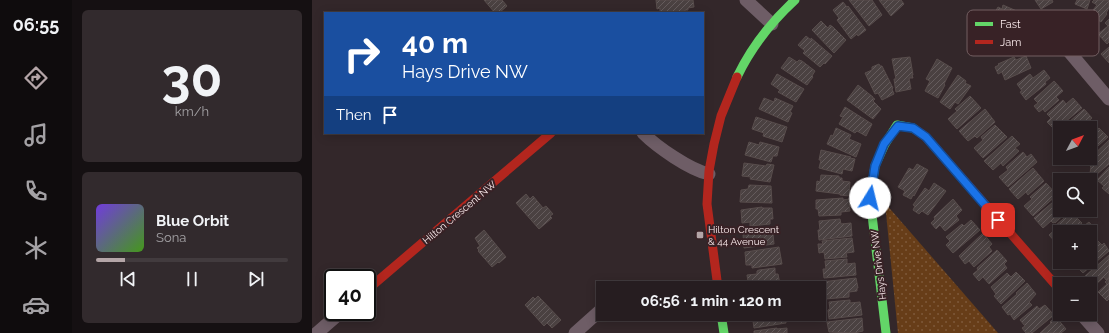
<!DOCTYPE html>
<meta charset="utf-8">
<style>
:root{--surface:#261d20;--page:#322a2d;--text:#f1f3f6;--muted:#a4a2a5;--line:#423b3e;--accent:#b4a5a7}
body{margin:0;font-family:Raleway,sans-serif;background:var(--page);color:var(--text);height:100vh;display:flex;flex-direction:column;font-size:15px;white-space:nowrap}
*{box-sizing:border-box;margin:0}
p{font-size:13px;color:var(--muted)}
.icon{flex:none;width:22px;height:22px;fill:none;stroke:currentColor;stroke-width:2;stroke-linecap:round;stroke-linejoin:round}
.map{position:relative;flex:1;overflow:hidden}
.sheet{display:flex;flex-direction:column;gap:10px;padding:10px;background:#151012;width:240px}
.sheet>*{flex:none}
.guide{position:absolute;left:12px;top:12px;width:380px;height:122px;border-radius:0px;box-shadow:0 2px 10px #0003,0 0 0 1px var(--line);background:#1a4fa0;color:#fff;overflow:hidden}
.needle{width:26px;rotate:49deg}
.controls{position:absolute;left:741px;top:121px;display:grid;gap:8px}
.controls a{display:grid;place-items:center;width:44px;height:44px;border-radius:0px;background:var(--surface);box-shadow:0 2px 10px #0003,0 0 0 1px var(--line);font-size:20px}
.speed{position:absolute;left:12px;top:269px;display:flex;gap:8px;font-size:20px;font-weight:700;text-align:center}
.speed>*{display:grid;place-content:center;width:52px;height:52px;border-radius:50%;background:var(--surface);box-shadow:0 2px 10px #0003,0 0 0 1px var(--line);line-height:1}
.speed .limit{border:2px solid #111;border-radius:6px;background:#fff;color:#111}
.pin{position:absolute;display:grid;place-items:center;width:34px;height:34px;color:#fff;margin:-17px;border-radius:8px;box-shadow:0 2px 6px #0006}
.me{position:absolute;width:44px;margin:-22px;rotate:9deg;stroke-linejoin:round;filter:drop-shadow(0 0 3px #0008)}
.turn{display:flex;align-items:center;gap:14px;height:84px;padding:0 12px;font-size:18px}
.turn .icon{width:52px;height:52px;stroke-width:2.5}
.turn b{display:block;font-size:28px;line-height:34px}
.then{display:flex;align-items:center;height:38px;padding:0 12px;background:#0003;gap:8px;font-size:15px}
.sheet .tile{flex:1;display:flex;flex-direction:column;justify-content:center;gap:6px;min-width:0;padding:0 14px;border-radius:6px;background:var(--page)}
.sheet .dial{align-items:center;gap:0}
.dial b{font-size:52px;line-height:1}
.song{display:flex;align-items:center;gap:12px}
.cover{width:48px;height:48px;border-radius:6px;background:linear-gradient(135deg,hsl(260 70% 55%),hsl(100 70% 35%))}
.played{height:4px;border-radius:2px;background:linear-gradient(90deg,var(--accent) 15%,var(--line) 15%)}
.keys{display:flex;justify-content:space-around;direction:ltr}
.trip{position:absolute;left:284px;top:281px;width:230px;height:40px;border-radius:0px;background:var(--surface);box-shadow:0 2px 10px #0003,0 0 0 1px var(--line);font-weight:700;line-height:40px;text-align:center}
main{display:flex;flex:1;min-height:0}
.dock{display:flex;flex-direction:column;width:72px;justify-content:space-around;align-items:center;background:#0f0c0d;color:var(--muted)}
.dock .icon{width:28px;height:28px}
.dock .current{color:var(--accent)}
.dock b{font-size:18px;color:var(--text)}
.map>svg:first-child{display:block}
.grass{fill:url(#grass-dots)}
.building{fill:url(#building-hatch);stroke:#584d4c}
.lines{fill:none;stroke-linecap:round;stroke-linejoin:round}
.street{stroke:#6e5d66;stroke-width:13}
.fast{stroke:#63d668;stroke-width:9}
.jam{stroke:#b3261e;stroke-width:9}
.route-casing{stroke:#114b97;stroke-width:10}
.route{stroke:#1a73e8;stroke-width:7}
.poi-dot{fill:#b4a5a7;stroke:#382226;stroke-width:1.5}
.labels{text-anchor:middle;stroke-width:4;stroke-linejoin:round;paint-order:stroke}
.street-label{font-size:10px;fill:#f9e9eb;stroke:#382226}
.poi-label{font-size:10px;fill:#f9e9eb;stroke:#382226;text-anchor:start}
.key{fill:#382226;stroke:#725e61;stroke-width:1}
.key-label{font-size:11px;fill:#f9e9eb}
</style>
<main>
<nav class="dock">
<b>06:55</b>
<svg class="icon current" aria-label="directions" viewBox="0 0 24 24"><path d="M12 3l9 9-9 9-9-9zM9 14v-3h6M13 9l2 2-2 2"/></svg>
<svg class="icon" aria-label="music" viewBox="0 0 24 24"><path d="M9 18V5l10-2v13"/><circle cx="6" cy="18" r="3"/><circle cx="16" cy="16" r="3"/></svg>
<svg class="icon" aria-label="phone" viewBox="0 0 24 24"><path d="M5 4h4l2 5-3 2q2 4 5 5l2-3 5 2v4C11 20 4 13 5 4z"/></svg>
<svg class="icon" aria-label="climate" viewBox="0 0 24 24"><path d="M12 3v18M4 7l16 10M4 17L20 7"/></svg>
<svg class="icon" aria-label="car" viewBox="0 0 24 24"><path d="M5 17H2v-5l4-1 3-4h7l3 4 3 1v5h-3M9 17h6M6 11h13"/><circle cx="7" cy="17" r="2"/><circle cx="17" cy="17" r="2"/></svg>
</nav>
<section class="sheet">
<div class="tile dial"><b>30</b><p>km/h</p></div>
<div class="tile">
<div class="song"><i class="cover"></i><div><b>Blue Orbit</b><p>Sona</p></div></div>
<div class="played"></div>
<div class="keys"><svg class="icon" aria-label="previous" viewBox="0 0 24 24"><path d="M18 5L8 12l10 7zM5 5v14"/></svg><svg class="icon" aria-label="pause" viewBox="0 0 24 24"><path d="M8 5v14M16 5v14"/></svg><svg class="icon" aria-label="next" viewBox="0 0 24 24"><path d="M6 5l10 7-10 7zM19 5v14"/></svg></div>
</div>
</section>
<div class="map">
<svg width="797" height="333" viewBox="0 0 797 333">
<defs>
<pattern id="grass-dots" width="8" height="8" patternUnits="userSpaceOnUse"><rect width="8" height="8" fill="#673d18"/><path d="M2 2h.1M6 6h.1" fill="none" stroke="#7e593a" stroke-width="1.8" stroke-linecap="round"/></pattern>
<pattern id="building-hatch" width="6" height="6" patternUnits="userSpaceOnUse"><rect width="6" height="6" fill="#4a4141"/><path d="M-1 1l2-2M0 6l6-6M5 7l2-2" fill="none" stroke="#655c5d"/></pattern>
</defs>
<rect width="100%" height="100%" fill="#33272a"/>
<path class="grass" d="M 573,203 L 686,333 L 586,333 Z"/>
<g class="building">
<path d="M 172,0 L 190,0 L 195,6 L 187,13 L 183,13 Z"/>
<path d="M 344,0 L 381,0 L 382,7 L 376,8 L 376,10 L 373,10 L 373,13 L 348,13 L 348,8 L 345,9 Z"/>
<path d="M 537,0 L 560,0 L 570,15 L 557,26 Z"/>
<path d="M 567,0 L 589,0 L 592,4 L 579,16 Z"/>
<path d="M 723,0 L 740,0 L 741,2 L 729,9 Z"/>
<path d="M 765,0 L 778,0 L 775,9 L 763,4 Z"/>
<path d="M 782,0 L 797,0 L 797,8 L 794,13 L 795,14 L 789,22 L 778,14 L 785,5 L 780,2 Z"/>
<path d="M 531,2 L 535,7 L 536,6 L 554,30 L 546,36 L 545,34 L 539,39 L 525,20 L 527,18 L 521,10 Z"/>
<path d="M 691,5 L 707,12 L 706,16 L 718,22 L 712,33 L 684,21 L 686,16 L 682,14 L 686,7 L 690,9 Z"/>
<path d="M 797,19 L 797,42 L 795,44 L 786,34 L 796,26 L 793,23 Z"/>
<path d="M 509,21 L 516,28 L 518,25 L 521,27 L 534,40 L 522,53 L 500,30 Z"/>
<path d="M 494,36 L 499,40 L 499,38 L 520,56 L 513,64 L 512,63 L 508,67 L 491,53 L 493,51 L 486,45 Z"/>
<path d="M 797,47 L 797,63 L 789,54 Z"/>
<path d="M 714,56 L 719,68 L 693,80 L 690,72 L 686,74 L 683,67 L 687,65 L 686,64 L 702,57 L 704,60 Z"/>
<path d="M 477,57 L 485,62 L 487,60 L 490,61 L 503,71 L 500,76 L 501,77 L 495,85 L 469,68 Z"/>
<path d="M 598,57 L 601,75 L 600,75 L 601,78 L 597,78 L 599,89 L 584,92 L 582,79 L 584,79 L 580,59 Z"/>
<path d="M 625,59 L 640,68 L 632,84 L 633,85 L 626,98 L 613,91 L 618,81 L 614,79 Z"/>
<path d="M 567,64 L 568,66 L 570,66 L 581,88 L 580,89 L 582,94 L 570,100 L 566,93 L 563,94 L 553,73 L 560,70 L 560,67 Z"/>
<path d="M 732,70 L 738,78 L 733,82 L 734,84 L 714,100 L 708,92 L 710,91 L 705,84 L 718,74 L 721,78 Z"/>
<path d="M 465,74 L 492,89 L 484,102 L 466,92 L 468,90 L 459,84 Z"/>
<path d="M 646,75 L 654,81 L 653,83 L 659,86 L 646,104 L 643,102 L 638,109 L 628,102 Z"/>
<path d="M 742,81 L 751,91 L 744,97 L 747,100 L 733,112 L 731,109 L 727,112 L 722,106 L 726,103 L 722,99 Z"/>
<path d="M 546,85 L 561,97 L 561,98 L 563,99 L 561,101 L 569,109 L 561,119 L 535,100 Z"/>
<path d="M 658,96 L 669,108 L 645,129 L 636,119 L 645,111 L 643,109 Z"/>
<path d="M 452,98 L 462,102 L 463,98 L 481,106 L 478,112 L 480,113 L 476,122 L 447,109 Z"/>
<path d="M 761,98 L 770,108 L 747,127 L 745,125 L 741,128 L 735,122 L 739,118 L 735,114 L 751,100 L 754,104 Z"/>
<path d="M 533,107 L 560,124 L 554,136 L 545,131 L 543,133 L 527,124 L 531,117 L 528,116 Z"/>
<path d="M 673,109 L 683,122 L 665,138 L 663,136 L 656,141 L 647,131 Z"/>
<path d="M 772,109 L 780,118 L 770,127 L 771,128 L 750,128 Z"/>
<path d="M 444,117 L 475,127 L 470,142 L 451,136 L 452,133 L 440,129 Z"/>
<path d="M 683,125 L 695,137 L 671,158 L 662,148 L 671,140 L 669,137 Z"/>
<path d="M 524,128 L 539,135 L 537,139 L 549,144 L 544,157 L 515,144 L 519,135 L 521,136 Z"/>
<path d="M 787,128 L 796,137 L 778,153 L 778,132 L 780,134 Z"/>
<path d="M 700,136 L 708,144 L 703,148 L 707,151 L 691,166 L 689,163 L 681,170 L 672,161 Z"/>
<path d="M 797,140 L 797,164 L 785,174 L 778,173 L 779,167 L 774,162 Z"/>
<path d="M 437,142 L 447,145 L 448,142 L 467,147 L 465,156 L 461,156 L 459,162 L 433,155 Z"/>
<path d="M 509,150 L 539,157 L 538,158 L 543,159 L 540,171 L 531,169 L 530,174 L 507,168 L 509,160 L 507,160 Z"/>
<path d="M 711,152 L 715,157 L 719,154 L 725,162 L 696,187 L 687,177 L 696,170 L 694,167 Z"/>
<path d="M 432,163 L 454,166 L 455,164 L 462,165 L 458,182 L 438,179 L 439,177 L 430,176 Z"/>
<path d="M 605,164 L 616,170 L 602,196 L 601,195 L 599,199 L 591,195 L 593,191 L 586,187 L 597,168 L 601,170 Z"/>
<path d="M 797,167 L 797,194 L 790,188 L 792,186 L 785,180 Z"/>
<path d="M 721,168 L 732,181 L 716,195 L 714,192 L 706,199 L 697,189 Z"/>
<path d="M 509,175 L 527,176 L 527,178 L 530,178 L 530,181 L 538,182 L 537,196 L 528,195 L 528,194 L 504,191 L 505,181 L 508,182 Z"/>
<path d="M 622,183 L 634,191 L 616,215 L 610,211 L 607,214 L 601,210 L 603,206 L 601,205 L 613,188 L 617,191 Z"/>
<path d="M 734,183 L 745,195 L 721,216 L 712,206 L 720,199 L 718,197 Z"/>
<path d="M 437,185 L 459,186 L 460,203 L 428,202 L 429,190 L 436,189 Z"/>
<path d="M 214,194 L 218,199 L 221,196 L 231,208 L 234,206 L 241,214 L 238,216 L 240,218 L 227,229 L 204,203 Z"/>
<path d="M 747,197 L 748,210 L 757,210 L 743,223 L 743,222 L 741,223 L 739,221 L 731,228 L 722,218 Z"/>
<path d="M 531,198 L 531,200 L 537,199 L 538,211 L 529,212 L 529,215 L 507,216 L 506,209 L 504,209 L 504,200 Z"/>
<path d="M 641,199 L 650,210 L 644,216 L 647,220 L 633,231 L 628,225 L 624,229 L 619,223 L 623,219 L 622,217 Z"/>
<path d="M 450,207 L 450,208 L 460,208 L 461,219 L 458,219 L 458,224 L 438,226 L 438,222 L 430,223 L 429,210 Z"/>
<path d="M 759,212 L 770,223 L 760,232 L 748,232 L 748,243 L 746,245 L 737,235 L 745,228 L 743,226 Z"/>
<path d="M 528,219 L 529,224 L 539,223 L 540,236 L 507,240 L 506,230 L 508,230 L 507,221 Z"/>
<path d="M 659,220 L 668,230 L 641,253 L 634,245 L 638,241 L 634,237 L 650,224 L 652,226 Z"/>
<path d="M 777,222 L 782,228 L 779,232 L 783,238 L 778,243 L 778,232 L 764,232 Z"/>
<path d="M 459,228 L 459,234 L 461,234 L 462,244 L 432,248 L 431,234 L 439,234 L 439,230 Z"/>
<path d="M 172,230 L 194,257 L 187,263 L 186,262 L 180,267 L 166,251 L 167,250 L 165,248 L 168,246 L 163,238 Z"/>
<path d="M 671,233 L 680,244 L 677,247 L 680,251 L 662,267 L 657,261 L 653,264 L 647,256 Z"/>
<path d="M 540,238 L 542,252 L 534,253 L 535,257 L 513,259 L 512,252 L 507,253 L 506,244 L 511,244 L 510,241 Z"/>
<path d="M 785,240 L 790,245 L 792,243 L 797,251 L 771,273 L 762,264 L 764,262 L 778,262 L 778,246 Z"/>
<path d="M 467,247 L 470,264 L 440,268 L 440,265 L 434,265 L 433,252 Z"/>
<path d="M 685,250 L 695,261 L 692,264 L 695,268 L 677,284 L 671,277 L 667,281 L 661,274 L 666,270 L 665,268 Z"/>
<path d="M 797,255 L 797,277 L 794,280 L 792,277 L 782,286 L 773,276 Z"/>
<path d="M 535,259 L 535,264 L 543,263 L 544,275 L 512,278 L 511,269 L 514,269 L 513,261 Z"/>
<path d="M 463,268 L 463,274 L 466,274 L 468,284 L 437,288 L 435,275 L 445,274 L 445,271 L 447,270 Z"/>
<path d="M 704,272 L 713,281 L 689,304 L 682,296 L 684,294 L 679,287 L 695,273 L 699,277 Z"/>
<path d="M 544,278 L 546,288 L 545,288 L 545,291 L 537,292 L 537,297 L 513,299 L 509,282 Z"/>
<path d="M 797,278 L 797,299 L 795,301 L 786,292 L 795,284 L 793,282 Z"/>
<path d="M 715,283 L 724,294 L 717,302 L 720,305 L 702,320 L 698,314 L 696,315 L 690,307 L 705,294 L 704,293 Z"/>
<path d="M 226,296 L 249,320 L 240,328 L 235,323 L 232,326 L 213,305 L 221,297 L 223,299 Z"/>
<path d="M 538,300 L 538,303 L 548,302 L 550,315 L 517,319 L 516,310 L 518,309 L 517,302 Z"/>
<path d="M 733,305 L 742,315 L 720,333 L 719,332 L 714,333 L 710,328 L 713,326 L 708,320 L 725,306 L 727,309 Z"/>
<path d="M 440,314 L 473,314 L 474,323 L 442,328 Z"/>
<path d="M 744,317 L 754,329 L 749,333 L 728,333 L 739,323 L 738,322 Z"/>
<path d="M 550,318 L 551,331 L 542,333 L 517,332 L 515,322 Z"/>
<path d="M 465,328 L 465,329 L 475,328 L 475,333 L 442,333 L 442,331 Z"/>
</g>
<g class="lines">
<g class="street">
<path d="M 434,0 L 460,24"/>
<path d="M 744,36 L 797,99"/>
<path d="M 331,133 C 345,147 378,170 397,174"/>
<path d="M 769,314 L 786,333"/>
<path d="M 5,333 L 29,312"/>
<path d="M 263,333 L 291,308"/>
</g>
<g class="fast">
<path d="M 425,77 C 440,46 458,23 483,0"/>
<path d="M 409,314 L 412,333"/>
<path d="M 574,333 L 558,198 L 563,166 L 573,144 L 585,125 L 601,128 L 604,130"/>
</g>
<g class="jam">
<path d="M 604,130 L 614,137 L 748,290"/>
<path d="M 406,288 L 395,204 L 397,171 L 402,144 L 409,116 L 425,77"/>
<path d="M 55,290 L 239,133"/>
</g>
</g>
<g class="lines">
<g class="route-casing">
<path id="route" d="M 558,198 L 563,166 L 572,144 L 586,126 L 601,128 L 614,137 L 686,220"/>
</g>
<use href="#route" class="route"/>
</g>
<rect class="poi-dot" x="384" y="231" width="8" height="8" rx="2"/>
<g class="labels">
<g class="street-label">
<text transform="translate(147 212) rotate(-40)" y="4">Hilton Crescent NW</text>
<text transform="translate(566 265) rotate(-97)" y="4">Hays Drive NW</text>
</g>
<g class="poi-label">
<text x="396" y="233">Hilton Crescent<tspan x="396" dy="12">&amp; 44 Avenue</tspan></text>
</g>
</g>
<rect x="655" y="10" width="132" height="46" rx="6" class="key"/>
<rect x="663" y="22" width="18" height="4" fill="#63d668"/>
<rect x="663" y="40" width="18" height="4" fill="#b3261e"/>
<g class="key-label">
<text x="688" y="28">Fast</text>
<text x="688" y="46">Jam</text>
</g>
</svg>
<div class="controls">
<a><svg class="needle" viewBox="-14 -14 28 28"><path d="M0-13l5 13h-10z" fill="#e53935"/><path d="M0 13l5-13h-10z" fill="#a4a2a5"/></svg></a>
<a><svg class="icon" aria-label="search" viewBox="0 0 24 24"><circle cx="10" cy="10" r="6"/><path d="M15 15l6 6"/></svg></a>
<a>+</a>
<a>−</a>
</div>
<div class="speed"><div class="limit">40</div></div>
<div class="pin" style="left:686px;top:220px;background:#d93025"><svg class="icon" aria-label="arrive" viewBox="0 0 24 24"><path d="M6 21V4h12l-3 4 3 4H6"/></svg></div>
<svg class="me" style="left:558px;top:198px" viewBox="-20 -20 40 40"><circle r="19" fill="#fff"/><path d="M0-13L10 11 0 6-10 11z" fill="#1a73e8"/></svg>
<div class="trip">06:56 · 1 min · 120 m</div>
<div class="guide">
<div class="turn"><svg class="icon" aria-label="right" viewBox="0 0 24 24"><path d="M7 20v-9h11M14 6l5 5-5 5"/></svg><div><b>40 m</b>Hays Drive NW</div></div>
<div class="then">Then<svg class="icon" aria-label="arrive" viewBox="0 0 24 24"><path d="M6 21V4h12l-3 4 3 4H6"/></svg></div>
</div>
</div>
</main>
